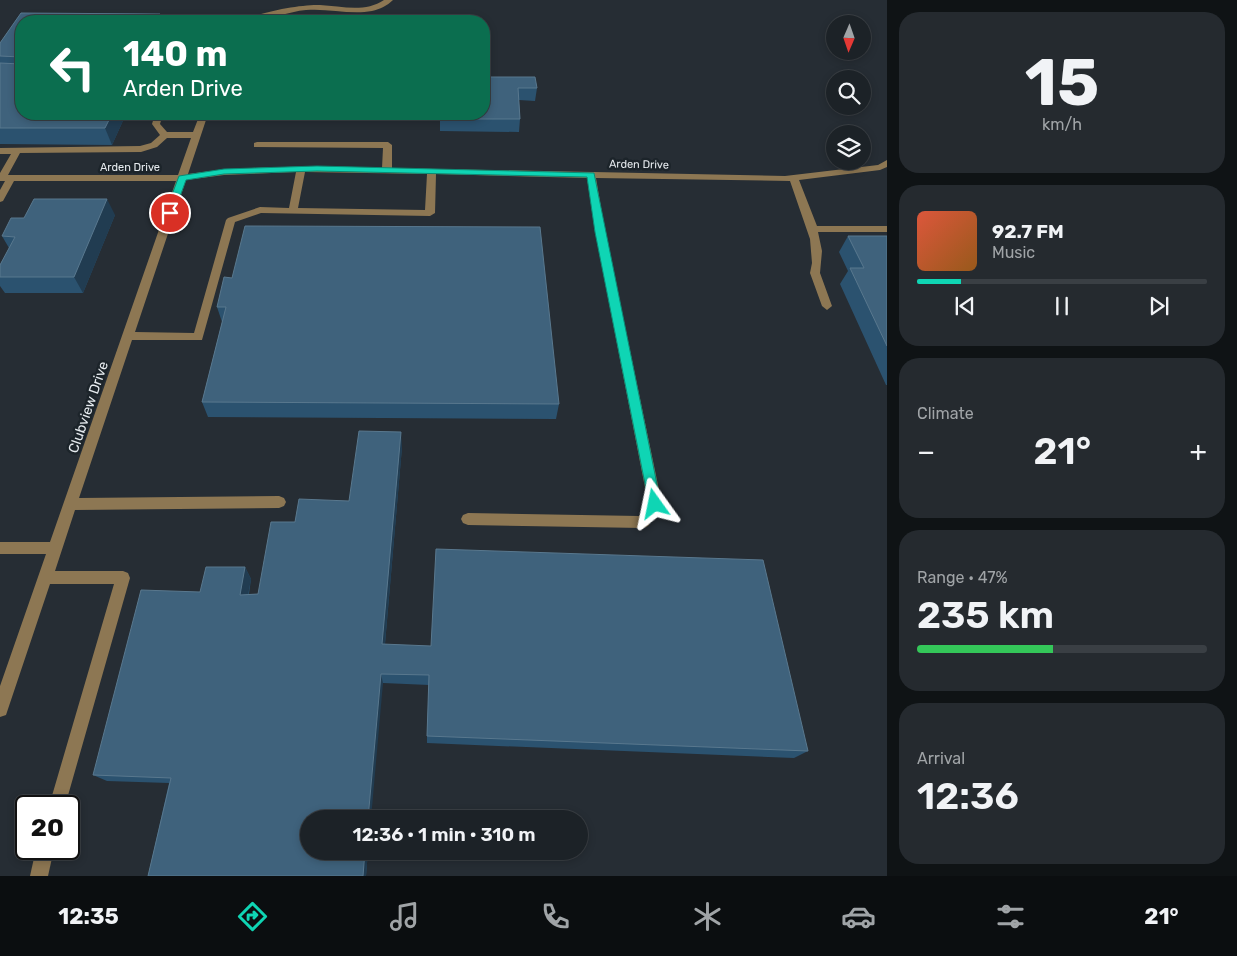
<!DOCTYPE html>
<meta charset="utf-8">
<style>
:root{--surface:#1c2227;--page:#252a2f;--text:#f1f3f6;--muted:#a0a4a7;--line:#3a3f44;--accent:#0fd5b4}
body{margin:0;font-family:Rubik,sans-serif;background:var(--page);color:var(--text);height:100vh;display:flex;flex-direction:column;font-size:19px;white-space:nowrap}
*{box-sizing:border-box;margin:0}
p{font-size:16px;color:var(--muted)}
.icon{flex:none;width:28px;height:28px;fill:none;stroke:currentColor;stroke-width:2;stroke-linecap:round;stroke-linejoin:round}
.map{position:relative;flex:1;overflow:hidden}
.sheet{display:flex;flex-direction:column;gap:12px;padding:12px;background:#0f1315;width:350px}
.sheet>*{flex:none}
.hud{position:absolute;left:15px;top:15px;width:475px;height:105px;border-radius:20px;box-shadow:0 2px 8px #0003,0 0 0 1px var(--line);background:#0b6e4f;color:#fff;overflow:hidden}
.needle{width:32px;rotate:182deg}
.tools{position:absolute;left:826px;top:15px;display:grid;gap:10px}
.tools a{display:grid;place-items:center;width:45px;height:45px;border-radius:50%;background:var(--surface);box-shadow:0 2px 8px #0003,0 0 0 1px var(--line);font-size:25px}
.speed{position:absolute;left:15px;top:795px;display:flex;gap:10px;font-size:25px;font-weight:700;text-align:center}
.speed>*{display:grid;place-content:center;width:65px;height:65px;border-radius:50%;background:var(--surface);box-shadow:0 2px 8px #0003,0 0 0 1px var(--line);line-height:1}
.speed .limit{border:2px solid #111;border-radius:8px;background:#fff;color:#111}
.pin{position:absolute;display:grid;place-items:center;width:42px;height:42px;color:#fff;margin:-21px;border:2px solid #fff;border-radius:50%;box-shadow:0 1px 5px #0007}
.me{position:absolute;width:55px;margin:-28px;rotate:348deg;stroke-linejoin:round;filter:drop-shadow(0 0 4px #0008)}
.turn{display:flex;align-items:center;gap:18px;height:105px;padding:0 25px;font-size:22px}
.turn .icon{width:65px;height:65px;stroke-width:2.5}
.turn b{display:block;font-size:35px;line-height:42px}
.big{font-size:38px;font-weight:600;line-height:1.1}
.sheet .card{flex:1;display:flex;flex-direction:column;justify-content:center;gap:8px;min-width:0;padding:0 18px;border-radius:20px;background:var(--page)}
.sheet .dial{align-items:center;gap:0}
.dial b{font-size:65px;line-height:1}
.song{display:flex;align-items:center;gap:15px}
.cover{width:60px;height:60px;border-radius:8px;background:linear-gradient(135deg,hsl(10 70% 55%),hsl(30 70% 35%))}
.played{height:5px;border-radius:2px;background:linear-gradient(90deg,var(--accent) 15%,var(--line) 15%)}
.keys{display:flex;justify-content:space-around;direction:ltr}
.heat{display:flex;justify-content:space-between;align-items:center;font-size:28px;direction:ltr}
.charge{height:8px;border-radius:4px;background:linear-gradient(90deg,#34c759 47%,var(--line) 0)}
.trip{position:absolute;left:300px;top:810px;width:288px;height:50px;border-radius:25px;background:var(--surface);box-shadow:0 2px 8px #0003,0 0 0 1px var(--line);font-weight:600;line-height:50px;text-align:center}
.menu{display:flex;height:80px;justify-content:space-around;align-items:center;background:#0b0e10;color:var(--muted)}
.menu .icon{width:35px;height:35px}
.menu .active{color:var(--accent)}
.menu b{font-size:22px;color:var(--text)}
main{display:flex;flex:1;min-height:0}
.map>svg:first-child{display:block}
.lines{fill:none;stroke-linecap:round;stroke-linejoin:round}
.minor{fill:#8d7753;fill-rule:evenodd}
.wall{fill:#2b526f}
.shaded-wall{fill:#213c51}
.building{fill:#3f627c;stroke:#59788e}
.route{fill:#0fd5b4;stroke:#0a8a75}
.labels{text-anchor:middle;stroke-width:5;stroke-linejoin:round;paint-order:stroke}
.far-street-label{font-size:11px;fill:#e6ebef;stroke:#1c242a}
.street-label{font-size:14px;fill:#e6ebef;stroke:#1c242a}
</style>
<main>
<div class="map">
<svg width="887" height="876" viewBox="0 0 887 876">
<rect width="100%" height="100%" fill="#262d34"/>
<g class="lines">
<g class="minor">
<path d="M 384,0 L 393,0 C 387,6 380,9 372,11 C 350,15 328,8 306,10 C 285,12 265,22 244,21 C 258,12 303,4 320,5 C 341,6 365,13 384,0 Z"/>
<path d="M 155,114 L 163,114 L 160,124 L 167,132 L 193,132 L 200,114 L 208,114 L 188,174 C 253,165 317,166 382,168 L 383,148 L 254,147 L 254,143 L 257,142 L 388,142 L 392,145 L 392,168 L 785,176 L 878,165 L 887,160 L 887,167 L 880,170 L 799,180 L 817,226 L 887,226 L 887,232 L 818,232 L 822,251 L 820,273 L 832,306 L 827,310 L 822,306 L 810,273 L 812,263 L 810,239 L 790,181 L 596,178 L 605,231 L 662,504 L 648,526 L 643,528 L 468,525 L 463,523 L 461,519 L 463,515 L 468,513 L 639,516 L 648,503 L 595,231 L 587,178 L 436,174 L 435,213 L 430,216 L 261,213 L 235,222 L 202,340 L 132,340 L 79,498 L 279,496 L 284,498 L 286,502 L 284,506 L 279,508 L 75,510 L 55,571 L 123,571 L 128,573 L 130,578 L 65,806 L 49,806 L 114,584 L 50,584 L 8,709 L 6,715 L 0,717 L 0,686 L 46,554 L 0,554 L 0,542 L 50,542 L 176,181 L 14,181 L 3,201 L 0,202 L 0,190 L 5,181 L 0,181 L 0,173 L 11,154 L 0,154 L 0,148 L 140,146 L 151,143 L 160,135 L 152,124 ZM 167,138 L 191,138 L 178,175 L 8,175 L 20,153 L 141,152 L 157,147 ZM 296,172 L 289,208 L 260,207 L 228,218 L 226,220 L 194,333 L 135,332 L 186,180 L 224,175 ZM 305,172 L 427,174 L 425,210 L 298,208 Z"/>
<path d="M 211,114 L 281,114 L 277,117 L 215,117 Z"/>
<path d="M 36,849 L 54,849 L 48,876 L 30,876 Z"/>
</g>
</g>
<g class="wall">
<path d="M 21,13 L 160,14 L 162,21 L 21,21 L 21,114 L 126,114 L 112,145 L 0,144 L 0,43 Z"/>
<path d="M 484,77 L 537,88 L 535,101 L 519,100 L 520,119 L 519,132 L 440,131 L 440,114 Z"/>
<path d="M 308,114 L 387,114 L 387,120 L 309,119 Z"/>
<path d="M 115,215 L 83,293 L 5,293 L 0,286 L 0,265 L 9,248 L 2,236 L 24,218 Z"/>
<path d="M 848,236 L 887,236 L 887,385 L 886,385 L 840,284 L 848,271 L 839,252 Z"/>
<path d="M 232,278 L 559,404 L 556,419 L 208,417 L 202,402 L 222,322 L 217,307 Z"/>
<path d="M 402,447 L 385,644 L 808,751 L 794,758 L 427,743 L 427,736 L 429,685 L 383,683 L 309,851 L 368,851 L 366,876 L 148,876 L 169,783 L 107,781 L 93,775 L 200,592 L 245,567 L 251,579 L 249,594 L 258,594 L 295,522 L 349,501 Z"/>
</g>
<g class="shaded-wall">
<path d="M 160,14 L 162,21 L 157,21 Z"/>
<path d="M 112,114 L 126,114 L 112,145 L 105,128 Z"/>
<path d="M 107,199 L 115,215 L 83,293 L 74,277 Z"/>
<path d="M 401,432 L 402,447 L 384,654 L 382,644 Z"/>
<path d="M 245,567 L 251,579 L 246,606 L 240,595 Z"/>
<path d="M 381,674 L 383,683 L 371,819 L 368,819 Z"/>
<path d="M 365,851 L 368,851 L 366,876 L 363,876 Z"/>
</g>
<g class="building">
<path d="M 21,13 L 160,14 L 157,21 L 21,21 L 21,57 L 0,56 L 0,43 Z"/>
<path d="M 0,63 L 21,64 L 21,114 L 112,114 L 105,128 L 0,128 Z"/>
<path d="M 484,77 L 535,77 L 537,88 L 518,88 L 520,119 L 440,119 L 440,114 L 484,114 Z"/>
<path d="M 34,199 L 107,199 L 74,277 L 0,277 L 0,265 L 15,237 L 2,236 L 11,218 L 24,218 Z"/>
<path d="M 245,226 L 540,227 L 559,404 L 202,402 L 226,307 L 217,307 L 224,277 L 232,278 Z"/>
<path d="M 848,236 L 887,236 L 887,346 L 850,268 L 864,268 Z"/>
<path d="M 359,431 L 401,432 L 382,644 L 431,646 L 436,549 L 763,560 L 808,751 L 427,736 L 429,675 L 381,674 L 368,819 L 309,819 L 309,851 L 365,851 L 363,876 L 148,876 L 171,778 L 93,775 L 141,590 L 200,592 L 206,567 L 245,567 L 240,595 L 258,594 L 271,522 L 295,522 L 299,499 L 349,501 Z"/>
</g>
<path class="route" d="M 317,166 L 594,173 L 661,504 L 659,508 L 651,508 L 649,504 L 595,232 L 587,177 L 317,171 L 224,174 L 186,180 L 174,213 L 170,216 L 165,213 L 179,176 L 224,169 Z"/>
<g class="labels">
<g class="far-street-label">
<text transform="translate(639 164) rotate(1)" y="4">Arden Drive</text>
<text x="130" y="171">Arden Drive</text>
</g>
<g class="street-label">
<text transform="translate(88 407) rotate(-71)" y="5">Clubview Drive</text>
</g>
</g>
</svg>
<div class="tools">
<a><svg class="needle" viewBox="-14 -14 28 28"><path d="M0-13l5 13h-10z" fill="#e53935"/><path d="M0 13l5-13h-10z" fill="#a0a4a7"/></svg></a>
<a><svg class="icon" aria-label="search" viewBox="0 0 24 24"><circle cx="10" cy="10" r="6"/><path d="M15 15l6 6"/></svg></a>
<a><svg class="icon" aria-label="layers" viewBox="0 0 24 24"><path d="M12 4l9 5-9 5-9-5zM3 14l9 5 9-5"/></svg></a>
</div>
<div class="speed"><div class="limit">20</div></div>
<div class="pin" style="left:170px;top:213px;background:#d93025"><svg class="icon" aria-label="arrive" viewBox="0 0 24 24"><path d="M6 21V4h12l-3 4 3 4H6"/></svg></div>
<svg class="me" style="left:655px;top:504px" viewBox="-20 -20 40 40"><path d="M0-17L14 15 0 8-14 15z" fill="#0fd5b4" stroke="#fff" stroke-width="4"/></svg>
<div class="trip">12:36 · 1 min · 310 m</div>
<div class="hud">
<div class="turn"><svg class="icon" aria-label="left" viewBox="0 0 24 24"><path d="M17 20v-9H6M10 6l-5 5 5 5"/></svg><div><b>140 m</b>Arden Drive</div></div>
</div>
</div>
<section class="sheet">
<div class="card dial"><b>15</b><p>km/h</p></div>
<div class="card">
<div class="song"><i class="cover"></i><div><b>92.7 FM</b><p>Music</p></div></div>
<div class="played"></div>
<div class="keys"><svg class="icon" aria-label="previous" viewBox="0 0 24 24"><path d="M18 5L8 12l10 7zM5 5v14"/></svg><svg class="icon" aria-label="pause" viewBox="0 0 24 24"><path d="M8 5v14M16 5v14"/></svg><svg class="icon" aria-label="next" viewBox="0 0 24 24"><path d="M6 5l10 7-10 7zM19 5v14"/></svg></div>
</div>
<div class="card"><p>Climate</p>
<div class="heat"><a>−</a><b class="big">21°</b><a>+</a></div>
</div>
<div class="card"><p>Range · 47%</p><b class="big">235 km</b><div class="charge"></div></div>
<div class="card"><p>Arrival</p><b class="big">12:36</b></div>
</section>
</main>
<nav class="menu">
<b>12:35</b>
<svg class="icon active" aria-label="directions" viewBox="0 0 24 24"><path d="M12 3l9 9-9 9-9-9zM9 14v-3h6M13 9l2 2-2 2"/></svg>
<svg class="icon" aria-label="music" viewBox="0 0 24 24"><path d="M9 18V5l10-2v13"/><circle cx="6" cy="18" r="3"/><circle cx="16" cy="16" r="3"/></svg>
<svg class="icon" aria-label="phone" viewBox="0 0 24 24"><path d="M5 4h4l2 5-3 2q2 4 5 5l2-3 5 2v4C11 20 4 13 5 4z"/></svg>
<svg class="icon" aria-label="climate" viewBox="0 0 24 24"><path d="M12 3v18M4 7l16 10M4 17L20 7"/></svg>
<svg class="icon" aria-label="car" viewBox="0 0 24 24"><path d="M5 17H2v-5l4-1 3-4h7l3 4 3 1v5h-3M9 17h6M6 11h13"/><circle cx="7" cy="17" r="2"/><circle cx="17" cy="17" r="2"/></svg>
<svg class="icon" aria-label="filters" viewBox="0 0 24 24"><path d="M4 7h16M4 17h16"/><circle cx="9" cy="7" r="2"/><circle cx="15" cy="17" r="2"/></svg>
<b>21°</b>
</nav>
